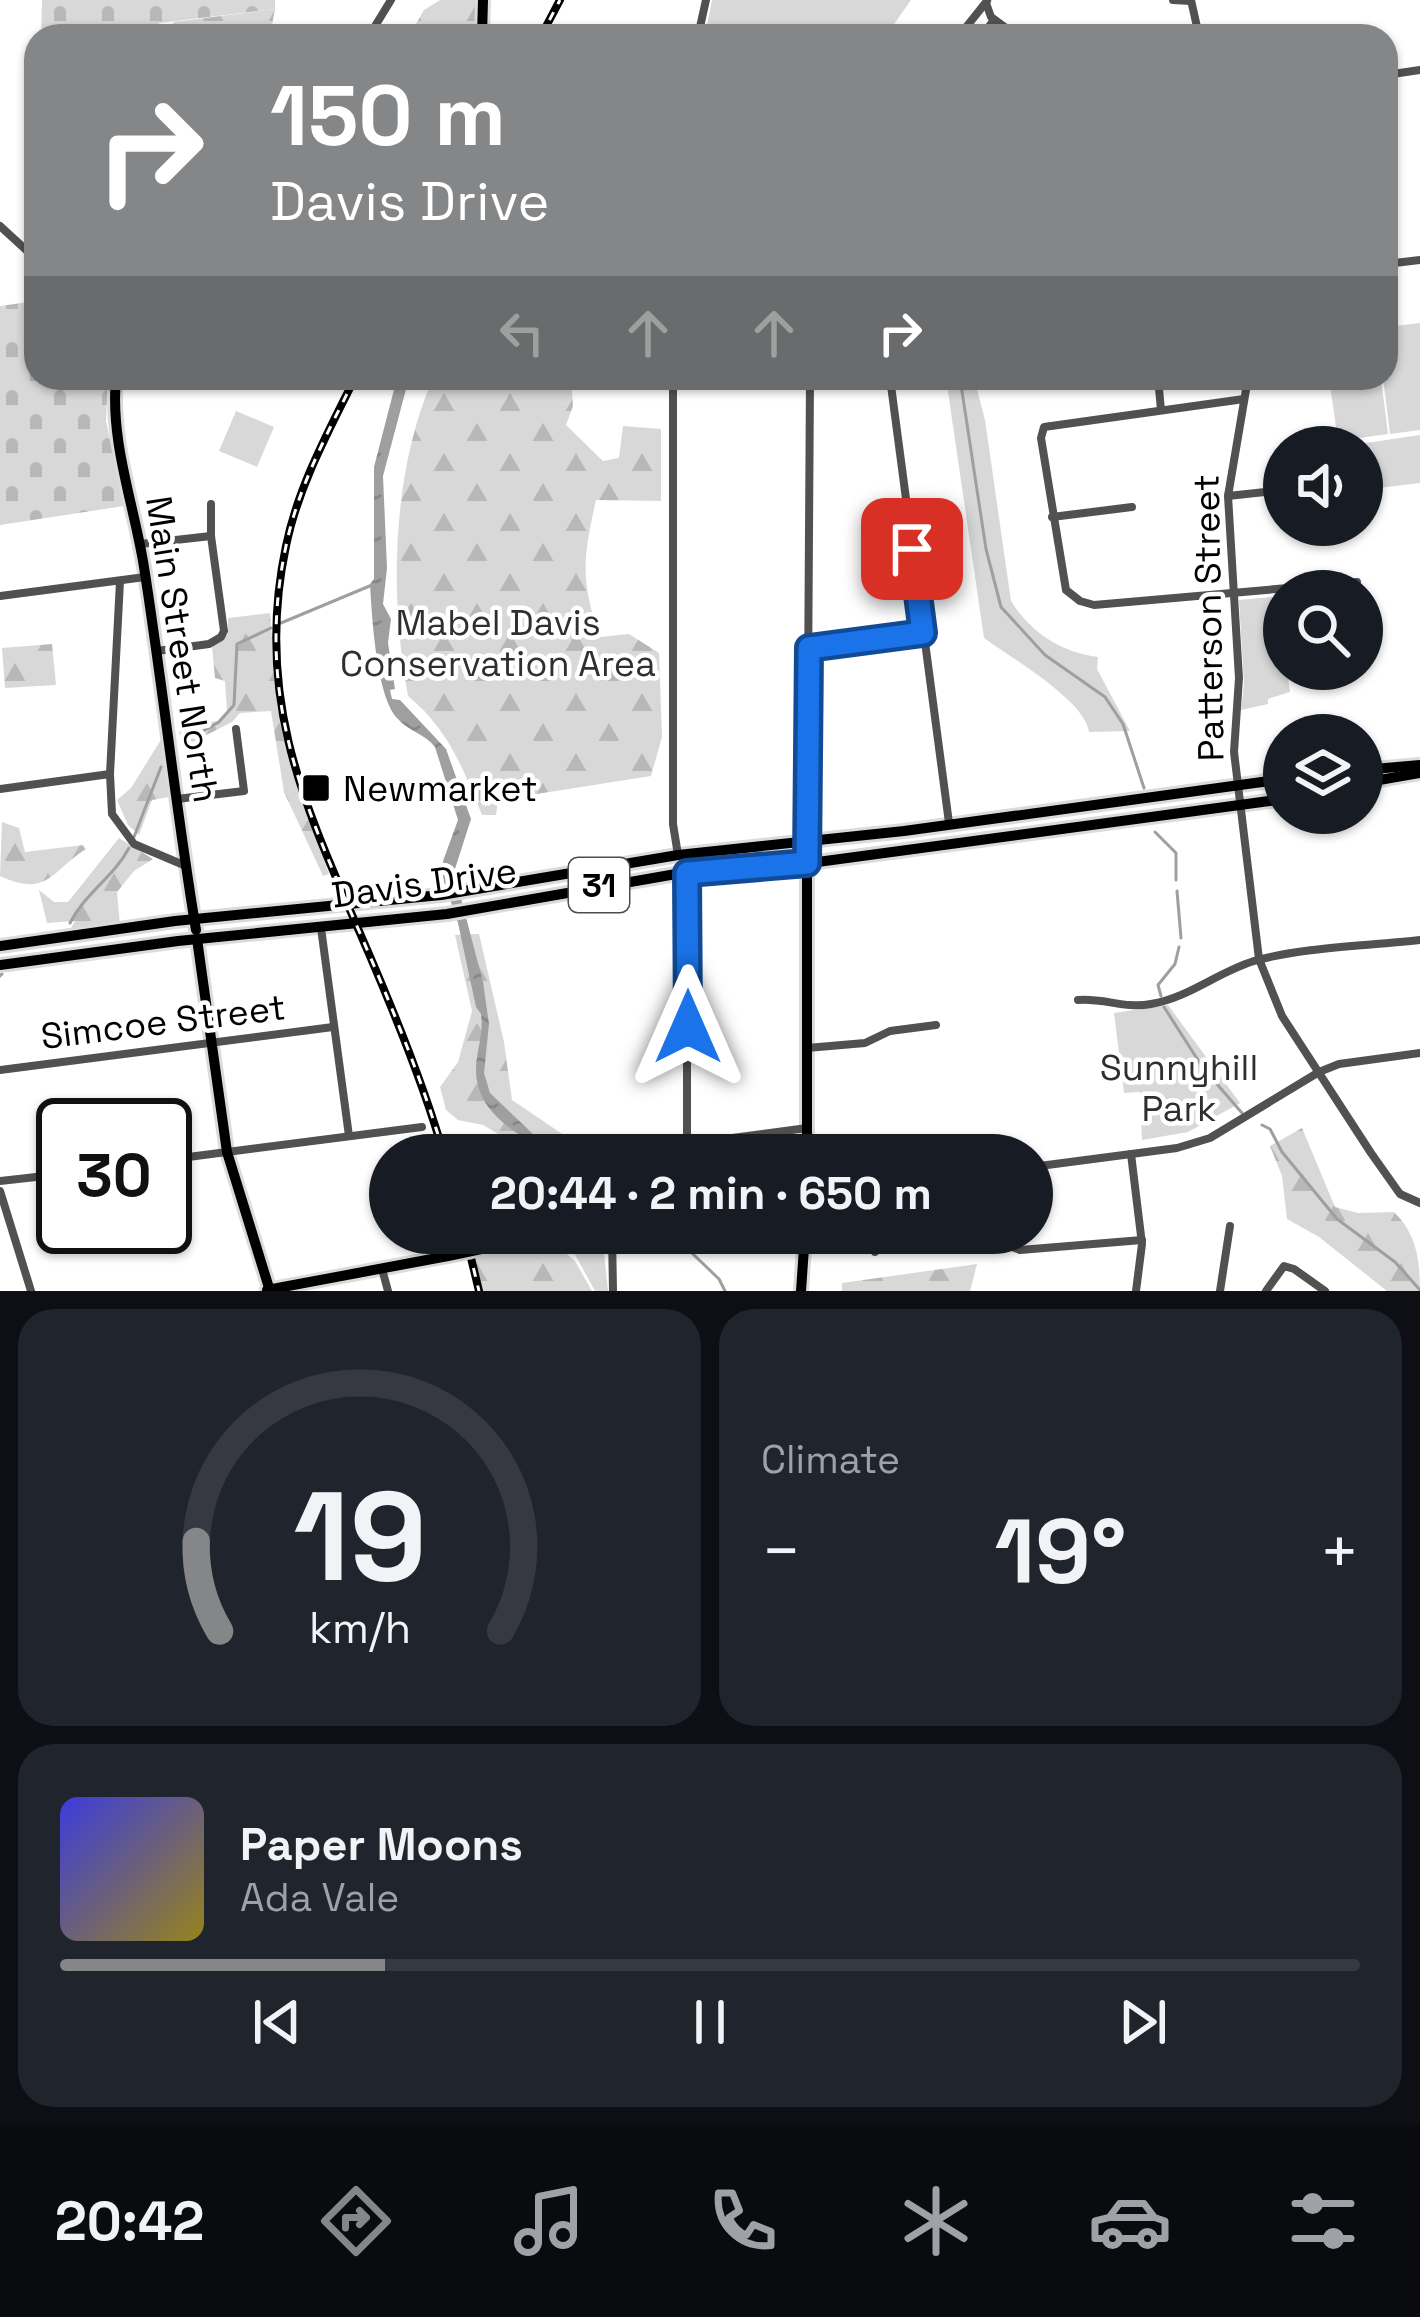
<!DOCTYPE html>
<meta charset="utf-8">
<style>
:root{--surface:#171b24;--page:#20242c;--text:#f1f3f6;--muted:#9ea1a6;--line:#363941;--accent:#858687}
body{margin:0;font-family:"Space Grotesk",sans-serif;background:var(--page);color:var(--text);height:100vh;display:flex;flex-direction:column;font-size:45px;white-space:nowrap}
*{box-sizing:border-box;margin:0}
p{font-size:39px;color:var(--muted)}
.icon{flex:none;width:66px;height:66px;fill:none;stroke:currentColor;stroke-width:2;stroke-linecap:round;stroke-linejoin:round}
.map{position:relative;height:1291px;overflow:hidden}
.details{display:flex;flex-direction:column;gap:18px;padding:18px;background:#0d0f14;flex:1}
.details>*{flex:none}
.top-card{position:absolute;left:24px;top:24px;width:1374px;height:366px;border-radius:36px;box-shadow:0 3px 9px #0004;background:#858687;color:#fff;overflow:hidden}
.fabs{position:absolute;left:1263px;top:426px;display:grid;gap:24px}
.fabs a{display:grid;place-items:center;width:120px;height:120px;border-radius:50%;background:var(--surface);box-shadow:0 3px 9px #0004;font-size:60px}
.speed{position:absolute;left:36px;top:1098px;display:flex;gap:24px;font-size:60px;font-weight:700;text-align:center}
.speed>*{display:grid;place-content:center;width:156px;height:156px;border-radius:50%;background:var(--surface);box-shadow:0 3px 9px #0004;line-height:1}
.speed .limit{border:6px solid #111;border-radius:18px;background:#fff;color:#111}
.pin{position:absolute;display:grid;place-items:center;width:102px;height:102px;color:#fff;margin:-51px;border-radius:24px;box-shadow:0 6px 18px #0006}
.me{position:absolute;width:132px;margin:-66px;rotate:0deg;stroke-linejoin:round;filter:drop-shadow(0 0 9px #0008)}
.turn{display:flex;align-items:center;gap:42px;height:252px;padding:0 48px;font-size:54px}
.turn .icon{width:156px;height:156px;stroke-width:2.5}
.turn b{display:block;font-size:84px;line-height:102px}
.lanes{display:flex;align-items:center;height:114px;padding:0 48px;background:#0003;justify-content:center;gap:60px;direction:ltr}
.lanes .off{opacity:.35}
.big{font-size:90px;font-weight:700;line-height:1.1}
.details .widget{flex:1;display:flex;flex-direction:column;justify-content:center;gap:18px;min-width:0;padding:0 42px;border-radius:36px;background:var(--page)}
.details .dial{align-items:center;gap:0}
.dial svg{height:312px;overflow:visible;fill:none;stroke:var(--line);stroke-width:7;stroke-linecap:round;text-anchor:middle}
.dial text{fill:var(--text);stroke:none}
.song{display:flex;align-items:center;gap:36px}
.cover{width:144px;height:144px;border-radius:18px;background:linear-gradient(135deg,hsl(240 70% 55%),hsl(50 70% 35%))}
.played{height:12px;border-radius:6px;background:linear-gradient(90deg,var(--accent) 25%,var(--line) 25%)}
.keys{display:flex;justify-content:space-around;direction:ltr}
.heat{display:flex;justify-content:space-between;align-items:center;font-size:66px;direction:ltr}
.details .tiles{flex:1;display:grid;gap:18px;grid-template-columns:1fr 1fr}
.widget:last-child{grid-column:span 2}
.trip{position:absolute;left:369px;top:1134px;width:684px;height:120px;border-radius:60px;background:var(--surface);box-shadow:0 3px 9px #0004;font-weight:700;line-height:120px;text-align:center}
.dock{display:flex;height:192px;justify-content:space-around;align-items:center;background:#090b0e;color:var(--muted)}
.dock .icon{width:84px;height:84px}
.dock .selected{color:var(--accent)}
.dock b{font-size:54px;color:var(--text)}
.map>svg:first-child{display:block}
.green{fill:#d8d8d8}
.forest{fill:url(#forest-firs)}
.cemetery{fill:url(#cemetery-stones)}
.water{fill:url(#water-ripples)}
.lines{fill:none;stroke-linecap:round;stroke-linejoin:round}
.stream{stroke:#9f9f9f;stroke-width:3}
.major-casing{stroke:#dbdbdb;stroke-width:16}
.minor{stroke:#515151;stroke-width:8}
.major{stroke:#000;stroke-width:10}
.rail-casing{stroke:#000;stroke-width:8}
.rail{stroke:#fff;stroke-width:3;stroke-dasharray:9;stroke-linecap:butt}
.major-bridge-casing{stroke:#dbdbdb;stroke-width:16;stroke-linecap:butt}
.major-bridge{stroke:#000;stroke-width:10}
.route-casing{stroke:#114b97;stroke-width:30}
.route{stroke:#1a73e8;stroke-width:21}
.poi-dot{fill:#000;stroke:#fff;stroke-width:4.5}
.labels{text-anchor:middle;stroke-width:9;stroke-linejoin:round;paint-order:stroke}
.shield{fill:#fff;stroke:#4c4c4c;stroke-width:3}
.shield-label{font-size:33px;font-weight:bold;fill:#000}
.street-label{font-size:36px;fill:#000;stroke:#fff}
.park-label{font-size:36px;fill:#2f2f2f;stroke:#fff}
.poi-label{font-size:36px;fill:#000;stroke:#fff;text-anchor:start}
</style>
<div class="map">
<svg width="1420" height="1291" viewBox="0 0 1420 1291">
<defs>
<pattern id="forest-firs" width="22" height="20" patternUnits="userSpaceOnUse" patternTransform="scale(3)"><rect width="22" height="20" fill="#d8d8d8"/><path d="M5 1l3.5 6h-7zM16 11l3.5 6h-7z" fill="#b8b8b8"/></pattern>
<pattern id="cemetery-stones" width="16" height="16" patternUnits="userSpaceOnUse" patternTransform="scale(3)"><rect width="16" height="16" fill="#d8d8d8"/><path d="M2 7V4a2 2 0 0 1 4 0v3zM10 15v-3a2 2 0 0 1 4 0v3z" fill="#b8b8b8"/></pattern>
<pattern id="water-ripples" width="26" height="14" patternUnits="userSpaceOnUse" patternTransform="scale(3)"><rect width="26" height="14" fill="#9f9f9f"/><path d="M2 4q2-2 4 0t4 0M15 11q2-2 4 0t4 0" fill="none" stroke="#878787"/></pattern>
</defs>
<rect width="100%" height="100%" fill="#fff"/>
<g class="green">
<path d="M 712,0 L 911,0 L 890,30 L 893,36 L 705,36 Z"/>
<path d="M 1420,323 L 1420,430 L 1390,434 L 1383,378 L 1386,378 L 1386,327 Z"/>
<path d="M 946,378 L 974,378 L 985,420 L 1011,601 C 1031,633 1061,652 1098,657 L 1097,669 L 1130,731 L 1089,732 C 1086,701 1010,657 984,638 Z"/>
<path d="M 1329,378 L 1381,378 L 1388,434 L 1338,441 Z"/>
<path d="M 236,411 L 274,427 L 257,467 L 219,451 Z"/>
<path d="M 1420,435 L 1420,483 L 1362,490 L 1362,447 L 1339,447 Z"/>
<path d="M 1284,596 L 1284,613 L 1271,615 L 1274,647 L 1284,648 L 1290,692 L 1268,699 L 1268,704 L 1241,710 L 1244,684 L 1239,600 Z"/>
<path d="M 1168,1005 L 1240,1103 L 1188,1132 L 1142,1140 L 1140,1092 L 1124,1093 L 1114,1013 Z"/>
<path d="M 602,1233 L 608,1291 L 595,1291 L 566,1238 Z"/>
</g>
<g class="forest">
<path d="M 440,0 L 477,0 L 475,36 L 409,36 L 424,10 Z"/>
<path d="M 275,9 L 270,36 L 176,36 L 173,22 Z"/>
<path d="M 433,378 L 571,378 L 573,406 L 566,425 L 603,461 L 619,458 L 623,426 L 661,429 L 661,501 L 596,500 C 583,558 580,580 600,637 L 629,634 L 659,653 L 662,737 L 651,776 L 498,800 L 496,815 L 482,815 C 463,768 448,729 408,696 C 389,595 392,472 433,378 Z"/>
<path d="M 270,613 L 277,703 L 285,746 L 329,874 L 323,876 L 284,792 L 271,711 L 240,713 L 232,722 L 181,748 L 179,727 L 217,721 L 227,711 L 225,681 L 215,678 L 212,647 L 228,634 L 228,618 Z"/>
<path d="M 52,644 L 56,685 L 5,688 L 2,648 Z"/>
<path d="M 162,738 L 169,797 L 152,800 L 139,835 L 128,825 L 117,800 L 131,788 Z"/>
<path d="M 2,822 L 19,828 L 25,852 L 83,845 L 86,849 C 51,871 48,898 0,876 Z"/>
<path d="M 119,838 L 153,859 L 134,871 L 117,892 L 120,926 L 69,932 L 75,921 L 47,923 L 39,890 L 54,902 L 68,902 Z"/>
<path d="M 479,934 L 504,1042 L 512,1100 L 580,1146 L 574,1155 L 534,1155 L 483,1125 L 458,1120 L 446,1110 L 440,1087 L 458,1062 L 472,1011 L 455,935 Z"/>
<path d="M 1302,1128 L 1335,1207 L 1358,1213 L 1394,1212 C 1417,1235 1420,1260 1420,1291 L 1387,1291 L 1319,1237 L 1287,1219 L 1282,1176 L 1270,1146 Z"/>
<path d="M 550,1240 L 575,1261 L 592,1291 L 480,1291 L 472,1257 Z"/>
<path d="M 977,1264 L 970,1291 L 842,1291 L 842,1283 Z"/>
</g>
<g class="cemetery">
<path d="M 42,0 L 275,0 L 275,9 L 159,23 L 160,36 L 41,36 Z"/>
<path d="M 36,301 L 36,378 L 108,378 L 106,421 L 124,506 L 0,525 L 0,306 Z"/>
</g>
<path class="water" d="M 397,378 L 409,378 L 383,476 L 387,568 L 383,604 L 391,619 L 388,643 L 395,689 L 390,690 L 392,699 L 400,700 L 446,749 L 471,819 L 454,872 L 483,982 L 489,1024 L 484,1073 L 490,1093 L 535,1136 L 555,1138 L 566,1155 L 555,1155 C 521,1137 476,1114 476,1070 C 476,1051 484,1034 481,1014 L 476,1007 L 458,923 L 442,876 L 443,861 L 458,820 L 435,747 C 425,734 408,731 397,718 C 376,695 372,616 370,584 L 374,579 L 374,467 Z"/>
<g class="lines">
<g class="stream">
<path d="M 960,378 L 986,549 L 1001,607 L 1045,655 L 1105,697 L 1123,724 L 1144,788"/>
<path d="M 281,623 L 372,585"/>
<path d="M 182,743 L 219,722 L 234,705 L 237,644 L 271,628"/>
<path d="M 1155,832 L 1176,853 L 1176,880"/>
<path d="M 134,837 L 161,767"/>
<path d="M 1177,891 L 1181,938"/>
<path d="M 70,923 C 85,893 113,878 129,848"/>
<path d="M 0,976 L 2,974"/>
<path d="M 1161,996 L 1158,985 L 1175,964 L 1179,947"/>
<path d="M 1164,1007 L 1203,1068 L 1242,1113"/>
<path d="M 1262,1125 L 1270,1129 L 1282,1152 L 1337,1219 L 1395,1262 L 1420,1290"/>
<path d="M 671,1233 L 719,1279 L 725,1291"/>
</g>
<g class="major-casing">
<g id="major">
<path d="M 482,36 L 483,0"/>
<path d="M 116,378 C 110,443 134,504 144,567 C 163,688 176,810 196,930"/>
<path d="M 1362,770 L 1420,765"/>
<path d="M 1362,783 L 1420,773"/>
<path d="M 197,939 L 227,1152 L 270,1291"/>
<path d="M 0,946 L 175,921 L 441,895 L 678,855 L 904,831 L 1284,779"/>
<path d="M 0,965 L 178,941 L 447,914 L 676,874 L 788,866 L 1284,799"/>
<path d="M 807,1155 L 807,841"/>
<path d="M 486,1248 L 553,1233"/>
<path d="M 267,1290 L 448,1256"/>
<path d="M 801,1291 L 805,1233"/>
</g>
</g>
<g class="minor">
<path d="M 1173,0 L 1191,1"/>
<path d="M 1191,0 L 1199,36"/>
<path d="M 986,3 L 991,17 L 1017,36"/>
<path d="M 369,36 L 391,0"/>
<path d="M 698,36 L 706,0"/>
<path d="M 959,36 L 987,1"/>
<path d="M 982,36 L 994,20"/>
<path d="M 1386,75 L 1420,70"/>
<path d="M 0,226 L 36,259"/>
<path d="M 1386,264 L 1420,260"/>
<path d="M 673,378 L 673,824 L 678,855"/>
<path d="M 890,378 L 949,823"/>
<path d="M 1158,378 L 1161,410"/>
<path d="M 1248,378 L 1228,496 L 1239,678 L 1234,752 L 1259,959 L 1282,1016 L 1371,1153 L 1400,1194 L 1420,1203"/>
<path d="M 1244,399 L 1044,427 L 1041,438 L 1066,590 L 1080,601 L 1094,605 L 1357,582"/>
<path d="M 1228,496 L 1284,490"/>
<path d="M 1052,517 L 1132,507"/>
<path d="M 140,544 L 211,536"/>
<path d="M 120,581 L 110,774 L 112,814 L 134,844 L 186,866"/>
<path d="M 0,596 L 145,577"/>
<path d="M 809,648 L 923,633"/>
<path d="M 157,651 L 209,644 L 221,637 L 224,631 L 211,536 L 211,504"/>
<path d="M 0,789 L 110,774"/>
<path d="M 177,799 L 244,791 L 236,729"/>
<path d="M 807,841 L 810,378"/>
<path d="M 687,873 L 687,1155"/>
<path d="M 321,928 L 349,1136"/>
<path d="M 1078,1000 C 1105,998 1125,1009 1151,1004 C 1188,998 1218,972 1254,961 C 1303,947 1368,946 1420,940"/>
<path d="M 807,1048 L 865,1043 L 890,1031 L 936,1025"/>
<path d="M 0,1070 L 333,1027"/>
<path d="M 687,1144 L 807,1128"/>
<path d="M 1131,1154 L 1142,1244 L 1136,1291"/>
<path d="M 165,1160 L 422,1127"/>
<path d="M 1032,1167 L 1177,1148 L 1210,1138 L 1319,1072 L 1339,1064 L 1420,1053"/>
<path d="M 0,1181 L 63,1174"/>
<path d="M 0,1191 L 31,1291"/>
<path d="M 612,1233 L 613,1291"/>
<path d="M 874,1233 L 875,1252"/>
<path d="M 998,1233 L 1002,1243 L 1020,1250 L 1142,1240"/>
<path d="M 382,1269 L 388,1291"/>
<path d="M 1220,1291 L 1230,1226"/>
<path d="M 1266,1291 L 1284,1266 L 1294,1269 L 1325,1291"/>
</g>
<use href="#major" class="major"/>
<g class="rail-casing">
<g id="rail">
<path d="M 541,36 L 560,0"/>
<path d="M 355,378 C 328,432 298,487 286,546 C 249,720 322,838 385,992 C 407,1045 428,1099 444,1155"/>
<path d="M 465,1233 L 479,1291"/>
</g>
</g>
<use href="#rail" class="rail"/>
<g class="major-bridge-casing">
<path id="major-bridge" d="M 448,1256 L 486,1248"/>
</g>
<use href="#major-bridge" class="major-bridge"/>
</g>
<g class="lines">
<g class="route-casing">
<path id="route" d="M 688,1027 L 687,873 L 807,863 L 809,648 L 923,633 L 912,549"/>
</g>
<use href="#route" class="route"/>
</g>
<rect class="poi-dot" x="301" y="773" width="30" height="30" rx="6"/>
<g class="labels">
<rect class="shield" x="569" y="858" width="60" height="54" rx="9"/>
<g class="shield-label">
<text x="599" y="897">31</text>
</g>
<g class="street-label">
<text transform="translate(1208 618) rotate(-91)" y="13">Patterson Street</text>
<text transform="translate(183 649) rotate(81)" y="13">Main Street North</text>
<text transform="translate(424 882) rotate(-8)" y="13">Davis Drive</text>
<text transform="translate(163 1021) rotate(-7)" y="13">Simcoe Street</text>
</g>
<g class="park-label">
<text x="498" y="635">Mabel Davis<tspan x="498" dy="41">Conservation Area</tspan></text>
<text x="1179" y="1080">Sunnyhill<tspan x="1179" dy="41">Park</tspan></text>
</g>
<g class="poi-label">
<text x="343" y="801">Newmarket</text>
</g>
</g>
</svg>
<div class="fabs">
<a><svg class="icon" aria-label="sound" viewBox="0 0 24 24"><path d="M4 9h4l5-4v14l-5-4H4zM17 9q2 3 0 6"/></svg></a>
<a><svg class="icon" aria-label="search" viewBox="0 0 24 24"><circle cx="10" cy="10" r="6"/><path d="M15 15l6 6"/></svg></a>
<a><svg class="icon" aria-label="layers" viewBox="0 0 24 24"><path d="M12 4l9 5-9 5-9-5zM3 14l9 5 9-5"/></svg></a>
</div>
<div class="speed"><div class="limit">30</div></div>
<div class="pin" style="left:912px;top:549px;background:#d93025"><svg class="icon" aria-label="arrive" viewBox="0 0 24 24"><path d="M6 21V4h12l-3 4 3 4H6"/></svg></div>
<svg class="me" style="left:688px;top:1027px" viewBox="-20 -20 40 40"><path d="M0-17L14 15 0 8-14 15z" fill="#1a73e8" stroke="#fff" stroke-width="4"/></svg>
<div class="trip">20:44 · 2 min · 650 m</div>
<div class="top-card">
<div class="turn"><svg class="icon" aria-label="right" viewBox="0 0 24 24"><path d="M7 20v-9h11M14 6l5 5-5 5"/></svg><div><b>150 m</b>Davis Drive</div></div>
<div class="lanes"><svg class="icon off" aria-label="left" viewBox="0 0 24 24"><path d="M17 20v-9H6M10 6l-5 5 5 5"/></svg><svg class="icon off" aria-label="ahead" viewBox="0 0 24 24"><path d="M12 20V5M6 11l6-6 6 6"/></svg><svg class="icon off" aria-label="ahead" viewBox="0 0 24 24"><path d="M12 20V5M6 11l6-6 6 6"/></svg><svg class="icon" aria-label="right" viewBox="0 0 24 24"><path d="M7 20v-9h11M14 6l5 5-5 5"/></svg></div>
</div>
</div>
<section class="details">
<div class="tiles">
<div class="widget dial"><svg viewBox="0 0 100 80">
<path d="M14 69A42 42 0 1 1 86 69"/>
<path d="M14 69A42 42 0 0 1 8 46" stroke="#858687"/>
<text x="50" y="56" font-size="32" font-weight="700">19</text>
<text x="50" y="72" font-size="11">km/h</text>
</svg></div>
<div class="widget"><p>Climate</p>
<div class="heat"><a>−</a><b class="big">19°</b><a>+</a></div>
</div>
<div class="widget">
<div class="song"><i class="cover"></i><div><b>Paper Moons</b><p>Ada Vale</p></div></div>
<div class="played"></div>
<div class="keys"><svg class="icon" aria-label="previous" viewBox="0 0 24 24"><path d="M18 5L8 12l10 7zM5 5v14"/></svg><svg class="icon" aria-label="pause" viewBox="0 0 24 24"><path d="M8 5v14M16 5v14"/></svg><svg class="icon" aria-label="next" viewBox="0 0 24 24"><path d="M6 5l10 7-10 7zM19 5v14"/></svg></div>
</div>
</div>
</section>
<nav class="dock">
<b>20:42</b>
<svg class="icon selected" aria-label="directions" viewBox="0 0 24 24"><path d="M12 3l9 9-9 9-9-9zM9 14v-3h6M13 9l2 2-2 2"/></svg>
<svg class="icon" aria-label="music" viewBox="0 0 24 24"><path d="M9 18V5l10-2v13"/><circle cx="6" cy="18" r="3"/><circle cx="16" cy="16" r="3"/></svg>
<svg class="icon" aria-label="phone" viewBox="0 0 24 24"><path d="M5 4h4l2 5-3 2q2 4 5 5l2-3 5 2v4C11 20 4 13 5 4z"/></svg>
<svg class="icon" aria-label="climate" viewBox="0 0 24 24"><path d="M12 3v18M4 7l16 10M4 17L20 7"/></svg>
<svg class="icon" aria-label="car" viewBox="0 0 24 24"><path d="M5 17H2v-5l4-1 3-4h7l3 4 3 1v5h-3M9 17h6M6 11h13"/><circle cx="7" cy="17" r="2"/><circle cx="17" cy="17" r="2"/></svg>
<svg class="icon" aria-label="filters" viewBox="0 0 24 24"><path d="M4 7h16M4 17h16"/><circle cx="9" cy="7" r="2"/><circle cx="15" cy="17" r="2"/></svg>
</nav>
